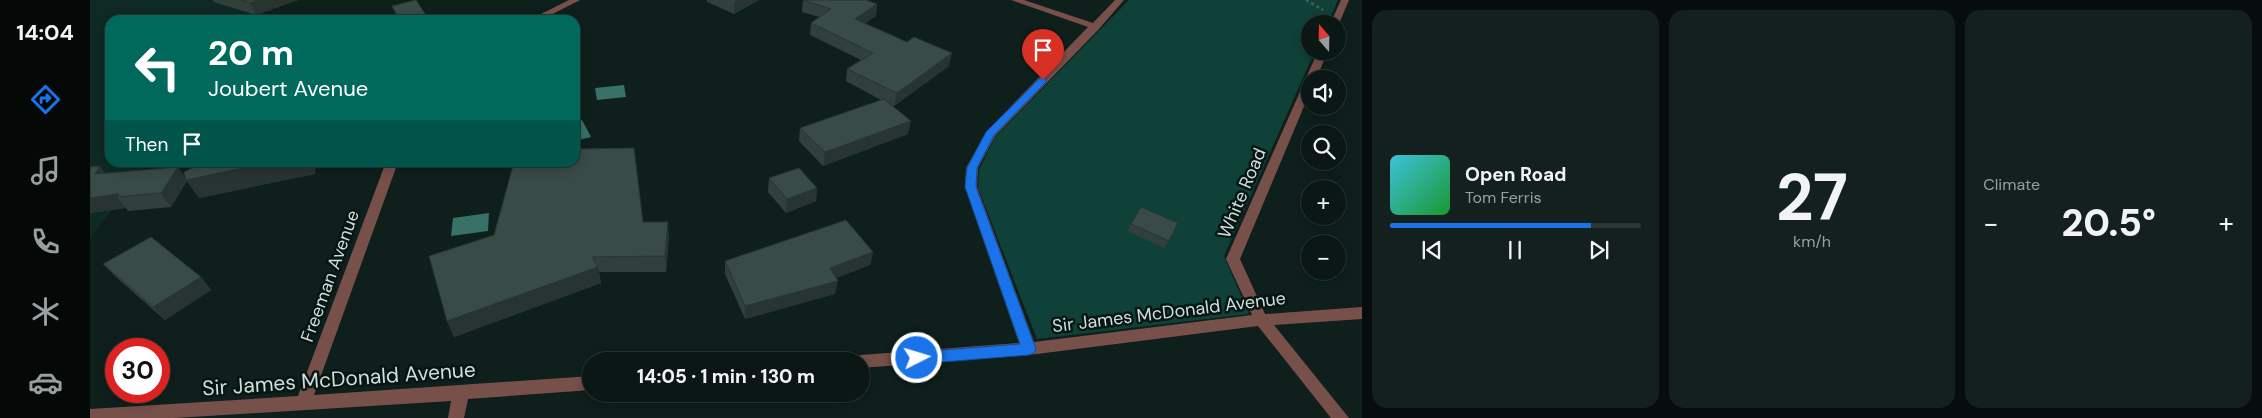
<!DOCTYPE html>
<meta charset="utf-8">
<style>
:root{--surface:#0a1715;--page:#13201e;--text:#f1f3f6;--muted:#999fa0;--line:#2a3634;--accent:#1a73e8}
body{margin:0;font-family:"DM Sans",sans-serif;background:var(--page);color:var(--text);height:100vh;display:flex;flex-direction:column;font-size:19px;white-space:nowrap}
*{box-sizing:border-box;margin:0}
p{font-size:16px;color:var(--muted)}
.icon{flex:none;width:28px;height:28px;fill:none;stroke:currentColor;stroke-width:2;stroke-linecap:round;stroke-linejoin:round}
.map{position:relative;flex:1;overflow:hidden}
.sheet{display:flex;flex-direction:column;gap:10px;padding:10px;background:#060d0c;width:900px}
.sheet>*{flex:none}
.top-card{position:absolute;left:15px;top:15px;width:475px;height:152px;border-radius:15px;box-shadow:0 2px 12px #0003,0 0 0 1px var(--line);background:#00695c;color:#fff;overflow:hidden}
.needle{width:32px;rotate:340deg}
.fabs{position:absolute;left:1211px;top:15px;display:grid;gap:10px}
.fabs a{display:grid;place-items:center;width:45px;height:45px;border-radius:50%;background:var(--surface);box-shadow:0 2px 12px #0003,0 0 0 1px var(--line);font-size:25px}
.speed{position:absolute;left:15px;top:338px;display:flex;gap:10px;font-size:25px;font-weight:700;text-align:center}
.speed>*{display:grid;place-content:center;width:65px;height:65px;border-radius:50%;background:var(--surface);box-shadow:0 2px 12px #0003,0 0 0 1px var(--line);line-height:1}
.speed .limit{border:8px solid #d22;background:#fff;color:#111}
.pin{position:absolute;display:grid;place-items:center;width:42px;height:42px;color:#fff;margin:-51px -21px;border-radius:50% 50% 50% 0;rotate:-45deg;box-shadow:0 0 5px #0007}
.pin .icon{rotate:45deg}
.me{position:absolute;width:55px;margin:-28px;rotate:85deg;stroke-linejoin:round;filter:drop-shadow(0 0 4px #0008)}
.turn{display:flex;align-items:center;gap:18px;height:105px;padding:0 20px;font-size:22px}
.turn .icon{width:65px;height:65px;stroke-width:2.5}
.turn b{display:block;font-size:35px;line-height:42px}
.then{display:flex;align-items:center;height:48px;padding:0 20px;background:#0003;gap:10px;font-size:19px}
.big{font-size:38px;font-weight:800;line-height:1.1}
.sheet .tile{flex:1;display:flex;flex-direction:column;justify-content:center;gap:8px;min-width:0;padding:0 18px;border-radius:15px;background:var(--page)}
.sheet .dial{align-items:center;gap:0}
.dial b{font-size:65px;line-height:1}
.song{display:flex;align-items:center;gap:15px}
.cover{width:60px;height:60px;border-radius:8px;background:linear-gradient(135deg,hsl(190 70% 55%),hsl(130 70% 35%))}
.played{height:5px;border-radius:2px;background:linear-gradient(90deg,var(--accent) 80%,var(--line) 80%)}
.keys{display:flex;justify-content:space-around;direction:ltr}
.heat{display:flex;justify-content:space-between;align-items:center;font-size:28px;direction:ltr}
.sheet .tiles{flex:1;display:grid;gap:10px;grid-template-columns:repeat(3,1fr)}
.trip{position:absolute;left:492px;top:352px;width:288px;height:50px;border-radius:25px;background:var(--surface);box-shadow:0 2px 12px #0003,0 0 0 1px var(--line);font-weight:800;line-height:50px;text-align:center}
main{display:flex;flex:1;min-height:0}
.tab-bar{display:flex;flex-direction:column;width:90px;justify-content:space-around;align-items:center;background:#040908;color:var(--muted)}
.tab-bar .icon{width:35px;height:35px}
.tab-bar .current{color:var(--accent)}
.tab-bar b{font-size:22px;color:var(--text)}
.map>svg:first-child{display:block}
.built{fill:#0f2925}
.green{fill:#0f4139}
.water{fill:#387167}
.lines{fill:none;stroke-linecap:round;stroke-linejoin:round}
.path{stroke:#4f5e5b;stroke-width:2.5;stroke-dasharray:3 3;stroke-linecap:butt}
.minor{fill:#78504a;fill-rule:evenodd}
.wall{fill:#31403d}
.shaded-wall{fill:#283432}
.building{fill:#394b47;stroke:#283432}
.route{fill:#1a73e8;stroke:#114b97}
.labels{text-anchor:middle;stroke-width:5;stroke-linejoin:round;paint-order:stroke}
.street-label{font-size:18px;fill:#d3dedb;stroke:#061613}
.near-street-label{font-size:21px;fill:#d3dedb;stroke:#061613}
</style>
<main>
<nav class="tab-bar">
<b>14:04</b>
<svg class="icon current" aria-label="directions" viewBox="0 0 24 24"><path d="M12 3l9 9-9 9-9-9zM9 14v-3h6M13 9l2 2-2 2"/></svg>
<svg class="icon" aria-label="music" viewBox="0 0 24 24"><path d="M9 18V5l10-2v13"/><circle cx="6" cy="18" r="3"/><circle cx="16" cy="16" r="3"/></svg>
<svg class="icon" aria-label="phone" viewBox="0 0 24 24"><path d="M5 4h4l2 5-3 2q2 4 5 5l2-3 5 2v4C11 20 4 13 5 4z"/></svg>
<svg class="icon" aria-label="climate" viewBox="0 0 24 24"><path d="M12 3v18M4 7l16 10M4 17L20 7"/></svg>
<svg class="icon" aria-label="car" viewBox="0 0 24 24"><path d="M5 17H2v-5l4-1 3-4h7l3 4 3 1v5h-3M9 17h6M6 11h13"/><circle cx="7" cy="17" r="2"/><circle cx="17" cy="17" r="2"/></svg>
</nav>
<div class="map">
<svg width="1272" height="418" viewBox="0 0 1272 418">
<rect width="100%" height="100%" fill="#0e1f1c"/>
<path class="built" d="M 0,0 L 209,0 L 173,9 L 165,20 L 20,20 L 20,162 L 57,163 L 0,239 Z"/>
<path class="green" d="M 1039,0 L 1248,0 L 1238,24 L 1220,24 L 1220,51 L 1225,51 L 1134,256 L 1159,314 L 947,339 L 888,188 L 889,170 L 905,137 Z"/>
<g class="water">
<path d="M 534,85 L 536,97 L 507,100 L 505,88 Z"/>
<path d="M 492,120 L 501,137 L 485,141 L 485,122 Z"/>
<path d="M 399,213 L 398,231 L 361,236 L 363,218 Z"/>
</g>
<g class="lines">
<path class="path" d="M 1216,0 L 1233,10"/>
<g class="minor">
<path d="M 479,0 L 490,0 L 451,20 L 439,20 Z"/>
<path d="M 921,0 L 934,0 L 1003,23 L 1025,0 L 1034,0 L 1009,29 L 905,136 L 888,168 L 887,187 L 944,342 L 1162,315 L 1136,259 L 1228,51 L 1238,51 L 1226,79 L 1220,79 L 1220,92 L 1150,259 L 1175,314 L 1272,307 L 1272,319 L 1184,325 L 1259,418 L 1241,418 L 1168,326 L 939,355 L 771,368 L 771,361 L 764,361 L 766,357 L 771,355 L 929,343 L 875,187 L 876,168 L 896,132 L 998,27 Z"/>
<path d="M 1251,0 L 1259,0 L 1248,26 L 1248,24 L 1240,24 Z"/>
<path d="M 296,162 L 308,162 L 224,395 L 501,376 L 501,390 L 378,399 L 374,418 L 358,418 L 361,401 L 85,418 L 0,418 L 0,409 L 208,396 Z"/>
</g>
</g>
<g class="wall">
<path d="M 123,0 L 208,0 L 166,15 L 124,2 Z"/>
<path d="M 617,0 L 669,0 L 644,14 L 617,2 Z"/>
<path d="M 713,0 L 787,4 L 786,16 L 775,23 L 859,66 L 804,106 L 802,105 L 818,134 L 733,166 L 709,141 L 710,128 L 791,100 L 756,81 L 757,69 L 771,60 L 720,35 L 721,23 L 729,17 L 712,12 Z"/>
<path d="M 302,6 L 338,18 L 338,20 L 308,20 Z"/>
<path d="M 15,173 L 96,178 L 225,174 L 109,198 L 97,181 L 81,207 L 38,211 L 36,208 L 0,213 Z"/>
<path d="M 679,178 L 727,188 L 726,201 L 696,213 L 678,192 Z"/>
<path d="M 1051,207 L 1079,241 L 1074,248 L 1037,231 Z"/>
<path d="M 553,222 L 579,237 L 576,272 L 509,272 L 511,283 L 364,337 L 357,321 L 404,235 Z"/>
<path d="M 783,252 L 780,265 L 746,278 L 745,294 L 655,319 L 635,274 L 635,261 Z"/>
<path d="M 13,264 L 111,277 L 121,290 L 75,320 L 26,277 Z"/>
</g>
<g class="shaded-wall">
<path d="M 168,0 L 208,0 L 166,15 L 160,3 Z"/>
<path d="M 648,0 L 669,0 L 644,14 L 644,2 Z"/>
<path d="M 787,4 L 786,16 L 763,31 L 765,19 Z"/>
<path d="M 862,53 L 859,66 L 804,106 L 807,93 Z"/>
<path d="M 821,121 L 818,134 L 733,166 L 735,152 Z"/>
<path d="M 182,162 L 226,162 L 225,174 L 109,198 L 97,181 L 81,207 L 71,193 L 88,167 L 97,180 Z"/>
<path d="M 10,166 L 20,179 L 5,174 Z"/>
<path d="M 727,188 L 726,201 L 696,213 L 697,199 Z"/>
<path d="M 29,194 L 27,197 L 36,208 L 0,213 L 0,198 Z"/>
<path d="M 578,222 L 579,237 L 576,272 L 575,256 Z"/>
<path d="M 783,252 L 780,265 L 738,281 L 740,268 Z"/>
<path d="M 508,267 L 511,283 L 364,337 L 357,321 Z"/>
<path d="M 111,277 L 121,290 L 75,320 L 63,307 Z"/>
<path d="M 748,281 L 745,294 L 655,319 L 655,306 Z"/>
</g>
<g class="building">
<path d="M 151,0 L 168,0 L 160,3 Z"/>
<path d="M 326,0 L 338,18 L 331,20 L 310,20 L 302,6 Z"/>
<path d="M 713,0 L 776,0 L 787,4 L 765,19 L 817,42 L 824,37 L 862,53 L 807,93 L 757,69 L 783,53 L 721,23 L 741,9 Z"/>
<path d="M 794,99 L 821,121 L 735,152 L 710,128 Z"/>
<path d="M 544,148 L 553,222 L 578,222 L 575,256 L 502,257 L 508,267 L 357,321 L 339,256 L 404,235 L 424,162 L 485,162 L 485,149 Z"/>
<path d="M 114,162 L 182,162 L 96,180 L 94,172 Z"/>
<path d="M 10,166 L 5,174 L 88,167 L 71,193 L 27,197 L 29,194 L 0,198 L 0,167 Z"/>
<path d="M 709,168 L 727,188 L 697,199 L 679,178 Z"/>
<path d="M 1051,207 L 1088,223 L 1079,241 L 1041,224 Z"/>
<path d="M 756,220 L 783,252 L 740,268 L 748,281 L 655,306 L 635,261 Z"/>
<path d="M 61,237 L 111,277 L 63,307 L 13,264 Z"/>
</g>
<path class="route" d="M 953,77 L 956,78 L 956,82 L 904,135 L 887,168 L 886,187 L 946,349 L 944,353 L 939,355 L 827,364 L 822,362 L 820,358 L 822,354 L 827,352 L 930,344 L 875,187 L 877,168 L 896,132 L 950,78 Z"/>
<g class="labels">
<g class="street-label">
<text transform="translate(1152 193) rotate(-67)" y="6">White Road</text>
<text transform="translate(240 276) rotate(-70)" y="6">Freeman Avenue</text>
<text transform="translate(1079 312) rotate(-7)" y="6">Sir James McDonald Avenue</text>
</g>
<g class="near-street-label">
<text transform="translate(249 379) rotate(-4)" y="7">Sir James McDonald Avenue</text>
</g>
</g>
</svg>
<div class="fabs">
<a><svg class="needle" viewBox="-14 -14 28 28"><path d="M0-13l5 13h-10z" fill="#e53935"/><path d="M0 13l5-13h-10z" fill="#999fa0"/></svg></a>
<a><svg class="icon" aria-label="sound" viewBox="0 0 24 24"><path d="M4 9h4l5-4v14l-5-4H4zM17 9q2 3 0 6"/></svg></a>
<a><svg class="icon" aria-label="search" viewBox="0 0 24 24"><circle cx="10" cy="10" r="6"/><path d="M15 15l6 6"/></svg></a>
<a>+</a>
<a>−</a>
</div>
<div class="speed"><div class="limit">30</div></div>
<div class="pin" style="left:953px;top:80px;background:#d93025"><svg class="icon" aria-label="arrive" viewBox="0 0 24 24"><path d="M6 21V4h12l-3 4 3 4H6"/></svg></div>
<svg class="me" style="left:827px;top:358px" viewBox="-20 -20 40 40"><circle r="17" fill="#1a73e8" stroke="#fff" stroke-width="3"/><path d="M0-11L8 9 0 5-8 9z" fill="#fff"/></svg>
<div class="trip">14:05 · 1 min · 130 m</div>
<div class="top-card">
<div class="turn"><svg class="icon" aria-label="left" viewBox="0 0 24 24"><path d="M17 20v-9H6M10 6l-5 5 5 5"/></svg><div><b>20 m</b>Joubert Avenue</div></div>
<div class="then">Then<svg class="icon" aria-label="arrive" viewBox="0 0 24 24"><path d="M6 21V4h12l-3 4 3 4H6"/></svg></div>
</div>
</div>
<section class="sheet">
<div class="tiles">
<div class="tile">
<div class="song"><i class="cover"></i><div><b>Open Road</b><p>Tom Ferris</p></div></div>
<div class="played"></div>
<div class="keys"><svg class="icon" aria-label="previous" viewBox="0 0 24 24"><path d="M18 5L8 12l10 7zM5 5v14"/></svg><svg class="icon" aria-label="pause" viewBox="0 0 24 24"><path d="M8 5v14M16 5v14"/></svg><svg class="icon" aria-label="next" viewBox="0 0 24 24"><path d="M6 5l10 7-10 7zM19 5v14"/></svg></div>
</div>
<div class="tile dial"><b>27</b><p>km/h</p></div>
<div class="tile"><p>Climate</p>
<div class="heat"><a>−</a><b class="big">20.5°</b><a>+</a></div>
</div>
</div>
</section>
</main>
